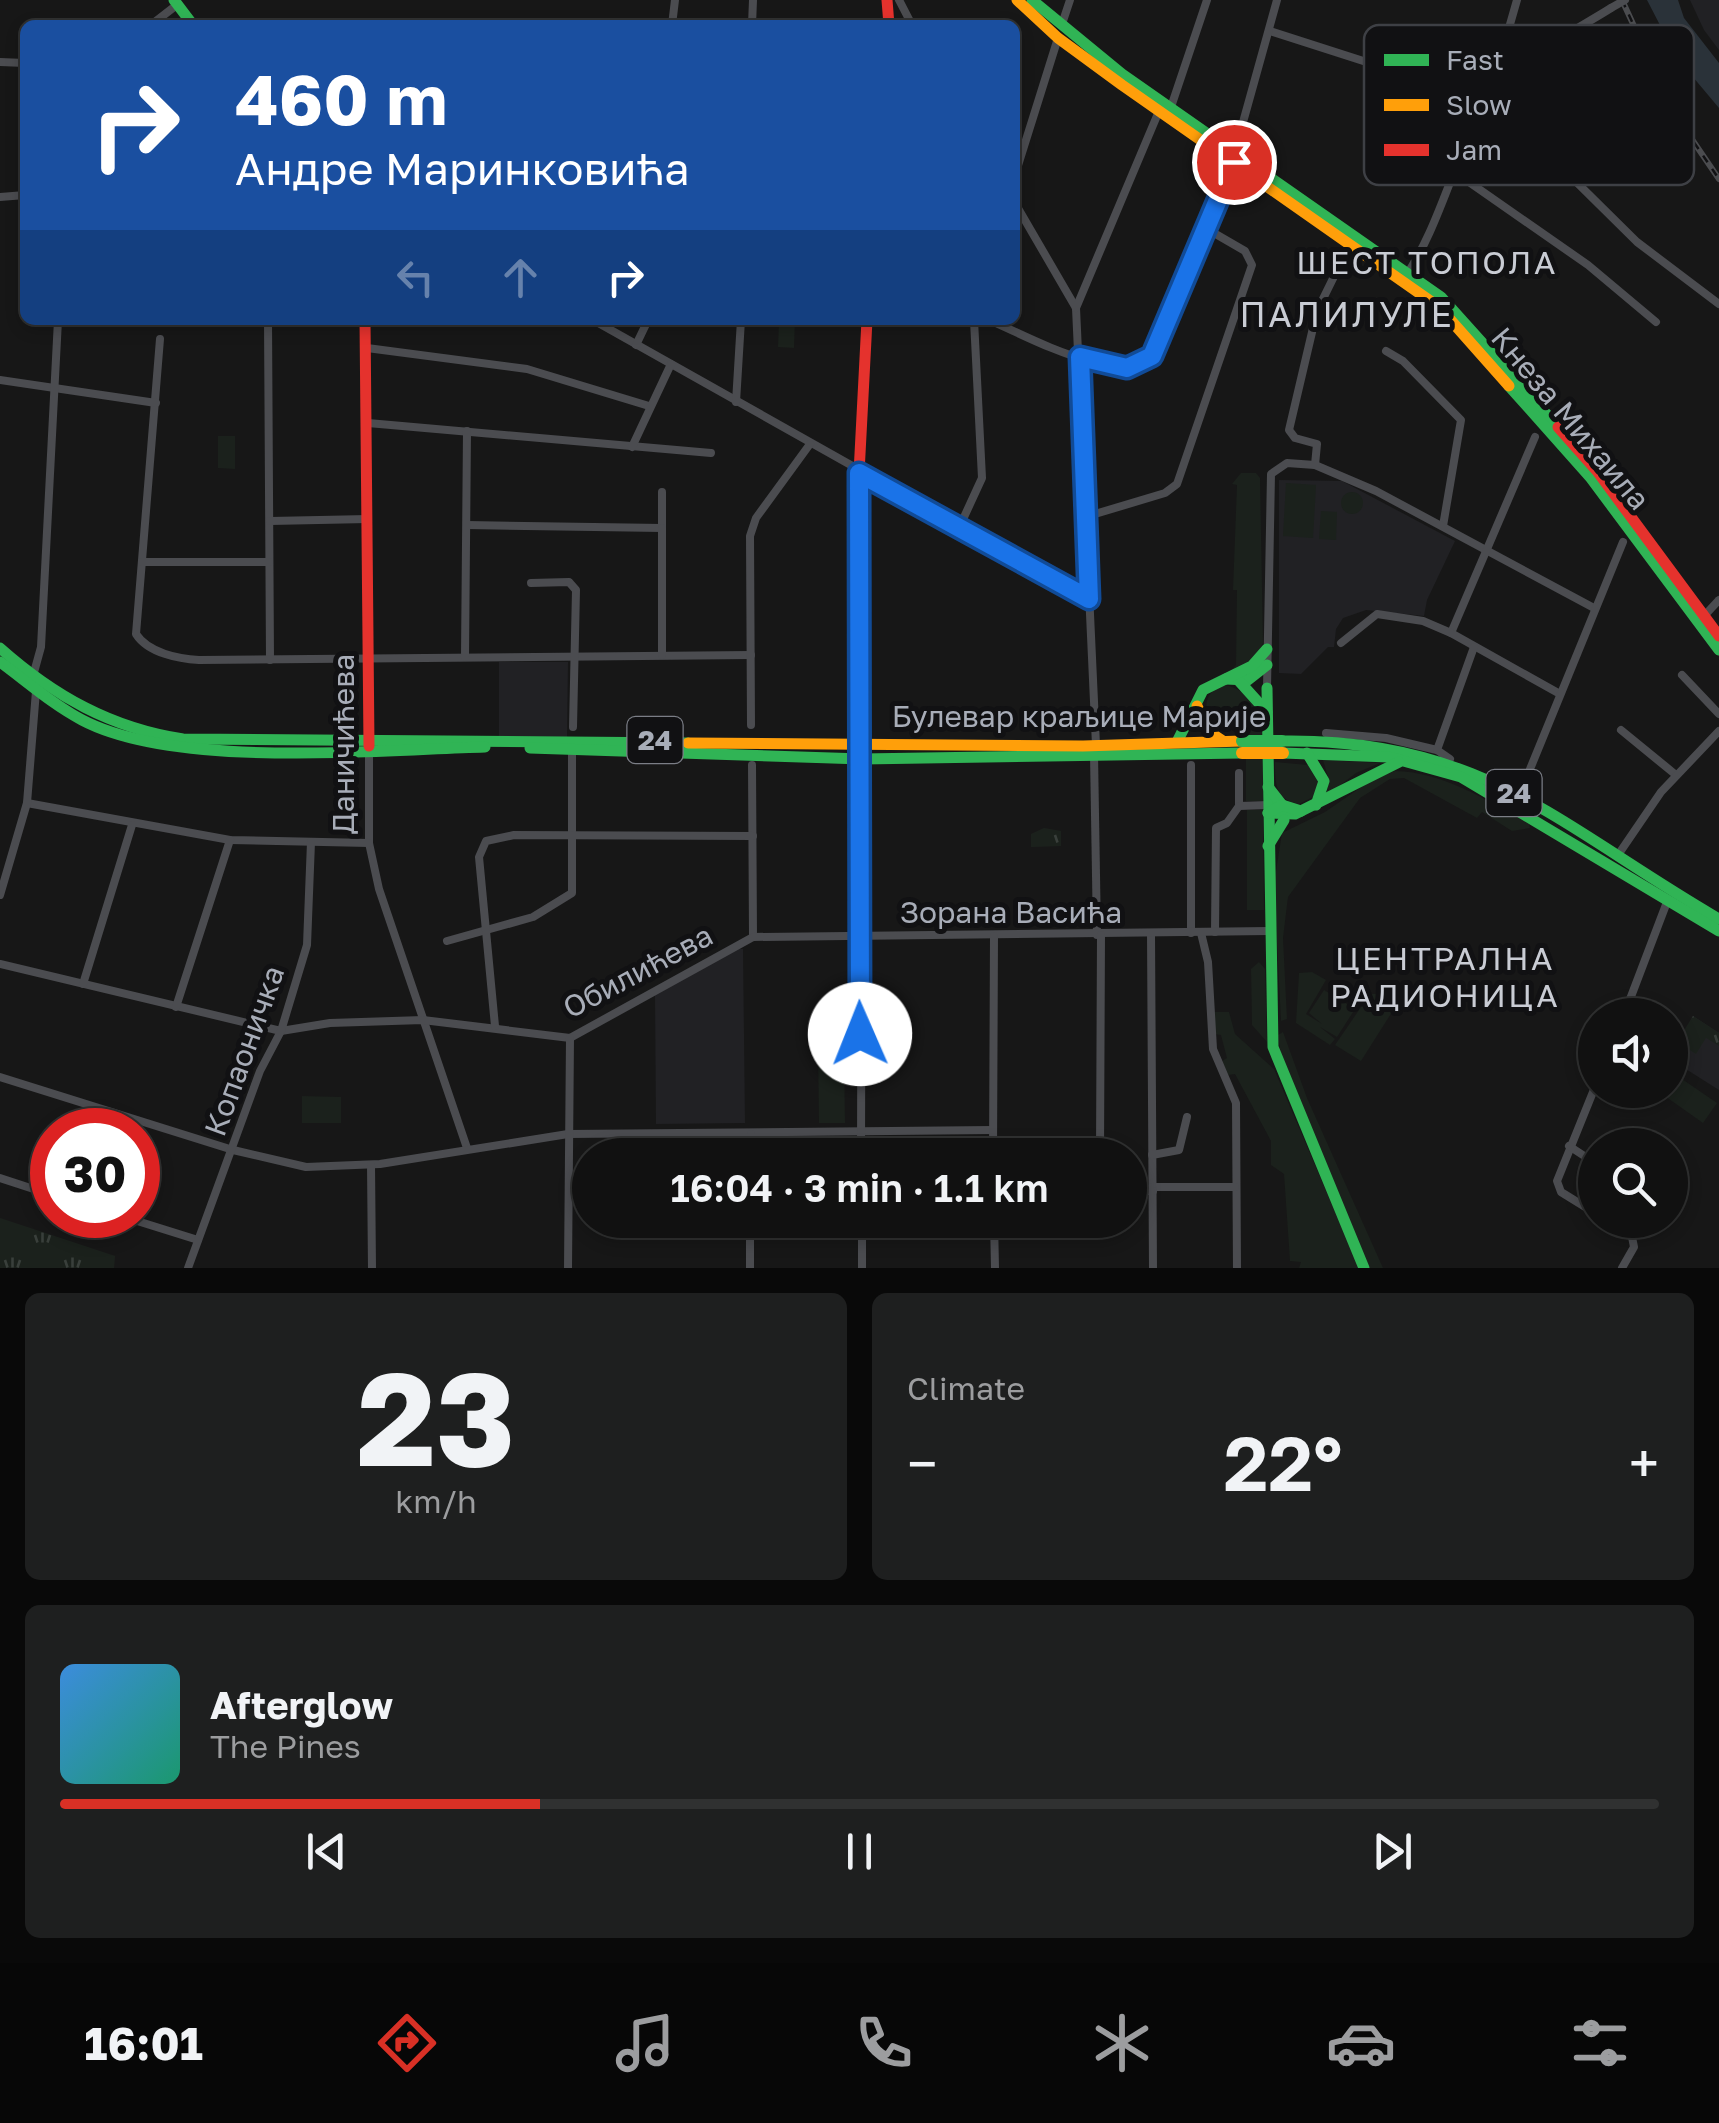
<!DOCTYPE html>
<meta charset="utf-8">
<style>
:root{--surface:#111;--page:#1e1f1f;--text:#f1f3f6;--muted:#9c9d9f;--line:#303131;--accent:#d93025}
body{margin:0;font-family:"Golos Text",sans-serif;background:var(--page);color:var(--text);height:100vh;display:flex;flex-direction:column;font-size:38px;white-space:nowrap}
*{box-sizing:border-box;margin:0}
p{font-size:32px;color:var(--muted)}
.icon{flex:none;width:55px;height:55px;fill:none;stroke:currentColor;stroke-width:2;stroke-linecap:round;stroke-linejoin:round}
.map{position:relative;height:1268px;overflow:hidden}
.drawer{display:flex;flex-direction:column;gap:25px;padding:25px;background:#090909;flex:1}
.drawer>*{flex:none}
.banner{position:absolute;left:20px;top:20px;width:1000px;height:305px;border-radius:15px;box-shadow:0 5px 15px #0003,0 0 0 2px var(--line);background:#1a4fa0;color:#fff;overflow:hidden}
.controls{position:absolute;left:1578px;top:998px;display:grid;gap:20px}
.controls a{display:grid;place-items:center;width:110px;height:110px;border-radius:50%;background:var(--surface);box-shadow:0 5px 15px #0003,0 0 0 2px var(--line);font-size:50px}
.speed{position:absolute;left:30px;top:1108px;display:flex;gap:20px;font-size:50px;font-weight:700;text-align:center}
.speed>*{display:grid;place-content:center;width:130px;height:130px;border-radius:50%;background:var(--surface);box-shadow:0 5px 15px #0003,0 0 0 2px var(--line);line-height:1}
.speed .limit{border:15px solid #d22;background:#fff;color:#111}
.pin{position:absolute;display:grid;place-items:center;width:85px;height:85px;color:#fff;margin:-42px;border:5px solid #fff;border-radius:50%;box-shadow:0 2px 10px #0007}
.me{position:absolute;width:110px;margin:-55px;rotate:359deg;stroke-linejoin:round;filter:drop-shadow(0 0 8px #0008)}
.turn{display:flex;align-items:center;gap:35px;height:210px;padding:0 50px;font-size:45px}
.turn .icon{width:130px;height:130px;stroke-width:2.5}
.turn b{display:block;font-size:70px;line-height:85px}
.lanes{display:flex;align-items:center;height:95px;padding:0 50px;background:#0003;justify-content:center;gap:50px;direction:ltr}
.lanes .off{opacity:.35}
.big{font-size:75px;font-weight:600;line-height:1.1}
.drawer .card{flex:1;display:flex;flex-direction:column;justify-content:center;gap:15px;min-width:0;padding:0 35px;border-radius:15px;background:var(--page)}
.drawer .dial{align-items:center;gap:0}
.dial b{font-size:130px;line-height:1}
.song{display:flex;align-items:center;gap:30px}
.cover{width:120px;height:120px;border-radius:15px;background:linear-gradient(135deg,hsl(210 70% 55%),hsl(160 70% 35%))}
.played{height:10px;border-radius:5px;background:linear-gradient(90deg,var(--accent) 30%,var(--line) 30%)}
.keys{display:flex;justify-content:space-around;direction:ltr}
.heat{display:flex;justify-content:space-between;align-items:center;font-size:55px;direction:ltr}
.drawer .tiles{flex:1;display:grid;gap:25px;grid-template-columns:1fr 1fr}
.card:last-child{grid-column:span 2}
.trip{position:absolute;left:572px;top:1138px;width:575px;height:100px;border-radius:50px;background:var(--surface);box-shadow:0 5px 15px #0003,0 0 0 2px var(--line);font-weight:600;line-height:100px;text-align:center}
.menu{display:flex;height:160px;justify-content:space-around;align-items:center;background:#070707;color:var(--muted)}
.menu .icon{width:70px;height:70px}
.menu .on{color:var(--accent)}
.menu b{font-size:45px;color:var(--text)}
.map>svg:first-child{display:block}
.built{fill:#212124}
.grass{fill:#1b211c}
.park{fill:url(#park-tufts)}
.water{fill:#2a3239}
.lines{fill:none;stroke-linecap:round;stroke-linejoin:round}
.street{stroke:#4b4c50;stroke-width:8}
.fast{stroke:#30b455;stroke-width:11}
.slow{stroke:#ff9f0a;stroke-width:11}
.jam{stroke:#e5322d;stroke-width:11}
.rail-casing{stroke:#4b4c4f;stroke-width:6}
.rail{stroke:#111113;stroke-width:2.5;stroke-dasharray:8;stroke-linecap:butt}
.street-bridge{stroke:#4b4c50;stroke-width:8}
.fast-bridge{stroke:#30b455;stroke-width:12}
.slow-bridge{stroke:#ff9f0a;stroke-width:12}
.route-casing{stroke:#114b97;stroke-width:25}
.route{stroke:#1a73e8;stroke-width:18}
.labels{text-anchor:middle;stroke-width:10;stroke-linejoin:round;paint-order:stroke}
.shield{fill:#111113;stroke:#7b7e86;stroke-width:2.5}
.shield-label{font-size:28px;font-weight:bold;fill:#a8adb8}
.street-label{font-size:30px;fill:#a8adb8;stroke:#111113}
.neighbourhood-label{font-size:32px;letter-spacing:2.5px;fill:#c9ccd4;stroke:#111113}
.quarter-label{font-size:35px;letter-spacing:2.5px;fill:#c9ccd4;stroke:#111113}
.key{fill:#111113;stroke:#3e4045;stroke-width:2.5}
.key-label{font-size:28px;fill:#a8adb8}
</style>
<div class="map">
<svg width="1719" height="1268" viewBox="0 0 1719 1268">
<defs>
<pattern id="park-tufts" width="24" height="20" patternUnits="userSpaceOnUse" patternTransform="scale(2.5)"><rect width="24" height="20" fill="#1b211c"/><path d="M3 7l-1-3M5 7V3M7 7l1-3M15 17l-1-3M17 17v-4M19 17l1-3" fill="none" stroke="#393f3b"/></pattern>
</defs>
<rect width="100%" height="100%" fill="#171717"/>
<g class="built">
<path d="M 1690,0 L 1719,0 L 1719,50 L 1704,30 Z"/>
<path d="M 1279,480 L 1342,481 L 1455,541 L 1427,600 L 1424,616 L 1366,610 L 1343,618 L 1336,629 L 1334,647 L 1328,647 L 1301,674 L 1279,673 Z"/>
<path d="M 499,662 L 568,662 L 567,737 L 499,736 Z"/>
<path d="M 737,949 L 743,949 L 745,1123 L 656,1124 L 655,995 Z"/>
<path d="M 1693,1016 L 1719,1033 L 1719,1090 L 1670,1059 Z"/>
</g>
<g class="grass">
<path d="M 779,320 L 795,320 L 794,348 L 778,347 Z"/>
<path d="M 218,436 L 235,436 L 235,469 L 218,468 Z"/>
<path d="M 1241,473 L 1256,473 L 1260,478 L 1263,643 L 1255,659 L 1231,671 L 1236,665 L 1237,590 L 1233,590 L 1237,485 L 1232,484 Z"/>
<path d="M 1286,483 L 1316,485 L 1313,538 L 1283,536 Z"/>
<circle cx="1352" cy="503" r="11"/>
<path d="M 1321,511 L 1337,512 L 1336,540 L 1319,539 Z"/>
<path d="M 1226,685 C 1277,699 1263,760 1263,801 L 1246,801 L 1246,731 L 1220,729 L 1207,715 C 1204,698 1210,689 1226,685 Z"/>
<path d="M 1323,760 L 1380,763 L 1356,773 L 1326,796 L 1329,780 Z"/>
<path d="M 1275,762 L 1308,765 L 1319,784 L 1315,796 L 1299,804 C 1275,800 1275,783 1275,762 Z"/>
<path d="M 1395,771 C 1444,772 1488,801 1529,824 L 1530,828 L 1512,831 L 1482,812 L 1477,818 L 1404,778 L 1390,779 L 1360,798 L 1288,897 L 1283,938 L 1287,1019 L 1281,1021 L 1274,884 L 1282,833 L 1325,812 L 1373,779 Z"/>
<path d="M 1247,810 L 1263,810 L 1264,910 L 1247,910 Z"/>
<path d="M 1259,962 L 1265,969 L 1267,1042 L 1252,1025 L 1251,969 Z"/>
<path d="M 1312,972 L 1326,980 L 1306,1014 L 1322,1024 L 1309,1013 L 1324,990 L 1355,1009 L 1337,1037 L 1320,1027 L 1335,1039 L 1330,1045 L 1296,1023 L 1299,973 Z"/>
<path d="M 1370,994 L 1389,994 L 1399,1001 L 1361,1061 L 1335,1045 Z"/>
<path d="M 1214,1012 L 1229,1012 L 1235,1034 L 1274,1069 L 1359,1268 L 1299,1268 L 1301,1262 L 1290,1261 L 1284,1174 L 1271,1165 L 1271,1141 L 1235,1074 L 1228,1075 L 1222,1061 L 1227,1058 L 1221,1035 L 1214,1034 Z"/>
<path d="M 1283,1032 L 1307,1098 L 1383,1268 L 1370,1268 C 1343,1207 1283,1097 1278,1035 Z"/>
<path d="M 818,1048 L 844,1048 L 845,1123 L 819,1123 Z"/>
<path d="M 1676,1075 L 1717,1103 L 1703,1123 L 1662,1094 L 1670,1090 Z"/>
<path d="M 302,1096 L 341,1097 L 341,1123 L 302,1123 Z"/>
</g>
<g class="park">
<path d="M 1044,828 L 1061,831 L 1061,846 L 1031,847 L 1031,834 Z"/>
<path d="M 1693,1016 L 1719,1033 L 1719,1046 L 1706,1038 L 1696,1054 L 1677,1042 Z"/>
<path d="M 0,1218 L 115,1256 L 114,1268 L 0,1268 Z"/>
</g>
<path class="water" d="M 1647,0 L 1678,0 L 1684,18 L 1719,63 L 1719,108 L 1677,58 Z"/>
<g class="lines">
<g class="street">
<path d="M 899,0 L 912,25"/>
<path d="M 752,22 L 810,25"/>
<path d="M 1062,24 L 1070,0"/>
<path d="M 151,25 L 178,4"/>
<path d="M 672,25 L 675,0"/>
<path d="M 752,25 L 753,0"/>
<path d="M 1270,31 L 1488,101 L 1517,0"/>
<path d="M 0,62 L 25,63"/>
<path d="M 1171,107 L 1207,0"/>
<path d="M 1485,108 L 1551,157 L 1637,242 L 1719,304"/>
<path d="M 1235,151 L 1277,0"/>
<path d="M 1456,173 L 1588,265 L 1656,322"/>
<path d="M 1015,175 L 1058,38"/>
<path d="M 0,197 L 25,195"/>
<path d="M 1015,203 L 1076,308 L 1096,745"/>
<path d="M 1405,277 C 1442,223 1453,156 1488,102 C 1515,59 1570,34 1611,8"/>
<path d="M 1076,308 L 1159,111"/>
<path d="M 268,320 L 270,660"/>
<path d="M 593,320 L 1089,599"/>
<path d="M 989,320 C 1028,336 1128,394 1157,348 L 1234,162"/>
<path d="M 160,339 L 136,634 C 148,653 179,659 199,660 L 751,655"/>
<path d="M 636,345 L 648,320"/>
<path d="M 367,348 L 527,369 L 649,406"/>
<path d="M 1386,351 L 1403,361 L 1461,420 L 1443,526"/>
<path d="M 0,380 L 156,403"/>
<path d="M 736,402 L 741,320"/>
<path d="M 368,423 L 711,453"/>
<path d="M 632,447 L 671,364"/>
<path d="M 1315,465 L 1376,491 L 1594,608"/>
<path d="M 1085,517 L 1165,493 L 1177,484 L 1252,265 L 1245,251 L 1207,229"/>
<path d="M 270,521 L 368,519"/>
<path d="M 467,525 L 662,528 L 662,492"/>
<path d="M 662,528 L 662,655"/>
<path d="M 959,528 L 982,478 L 974,320"/>
<path d="M 142,562 L 269,562"/>
<path d="M 531,583 L 569,582 L 576,590 L 573,727"/>
<path d="M 1705,615 L 1719,600"/>
<path d="M 1451,633 L 1535,437"/>
<path d="M 1341,643 L 1377,614 L 1423,621 L 1451,633 L 1560,694"/>
<path d="M 465,657 L 467,431"/>
<path d="M 1682,675 L 1719,714"/>
<path d="M 33,676 L 41,647 L 58,320"/>
<path d="M 1267,688 L 1271,474 L 1287,463 L 1315,465 L 1317,444 L 1295,438 L 1289,430 L 1317,311 L 1351,242"/>
<path d="M 751,725 L 750,536 L 756,518 L 810,444"/>
<path d="M 1621,730 L 1676,775"/>
<path d="M 1326,733 L 1386,738 L 1437,750"/>
<path d="M 369,752 L 369,843 L 379,889 L 467,1148"/>
<path d="M 1094,754 L 1097,935"/>
<path d="M 1450,759 L 1437,750 L 1474,647"/>
<path d="M 752,765 L 753,937"/>
<path d="M 1519,796 L 1623,542"/>
<path d="M 27,803 L 230,840 L 369,843"/>
<path d="M 1239,806 L 1239,773"/>
<path d="M 1618,855 L 1661,792 L 1719,731"/>
<path d="M 0,895 L 27,803 L 36,691"/>
<path d="M 1215,932 L 1216,828 L 1227,823 L 1239,806 L 1268,805"/>
<path d="M 1191,933 L 1191,765"/>
<path d="M 1201,933 L 1208,962 L 1213,1049 L 1236,1103 L 1237,1268"/>
<path d="M 1151,934 L 1153,1268"/>
<path d="M 447,941 L 533,917 L 572,893 L 572,749"/>
<path d="M 0,964 L 281,1031 L 330,1023 L 423,1020 L 570,1038 L 753,937 L 1269,931"/>
<path d="M 83,984 L 132,825"/>
<path d="M 176,1007 L 230,840"/>
<path d="M 1624,1015 L 1667,902"/>
<path d="M 495,1026 L 479,857 L 486,841 L 514,835 L 753,836"/>
<path d="M 0,1077 L 233,1150 L 306,1167 L 380,1164 L 568,1134 L 993,1130"/>
<path d="M 1595,1087 L 1557,1181 L 1561,1192 L 1595,1213"/>
<path d="M 1569,1146 L 1595,1163"/>
<path d="M 751,1155 L 751,1134"/>
<path d="M 861,1155 L 862,760"/>
<path d="M 993,1155 L 994,936"/>
<path d="M 1100,1155 L 1101,935"/>
<path d="M 1152,1155 L 1179,1150 L 1187,1117"/>
<path d="M 371,1165 L 372,1268"/>
<path d="M 0,1178 L 52,1195"/>
<path d="M 1152,1187 L 1235,1187"/>
<path d="M 1130,1191 L 1153,1191"/>
<path d="M 118,1215 L 198,1240"/>
<path d="M 862,1220 L 862,1268"/>
<path d="M 994,1220 L 995,1268"/>
<path d="M 1605,1220 L 1632,1237 L 1634,1247 L 1622,1268"/>
<path d="M 188,1268 L 260,1071 L 281,1031 L 307,945 L 311,842"/>
<path d="M 568,1268 L 570,1038"/>
<path d="M 750,1268 L 750,1220"/>
</g>
<g class="fast">
<path d="M 174,0 L 193,25"/>
<path d="M 1032,0 L 1122,74 L 1441,297 L 1558,427"/>
<path d="M 1509,386 L 1590,477 L 1719,650"/>
<path d="M 0,648 C 54,696 111,728 183,739 L 688,743"/>
<path d="M 0,662 C 26,681 53,705 82,720 C 175,769 377,750 485,747"/>
<path d="M 1226,679 L 1248,680 L 1267,665"/>
<path d="M 1239,681 L 1267,712"/>
<path d="M 1267,688 L 1273,1047 L 1364,1268"/>
<path d="M 1282,741 C 1482,738 1559,826 1719,919"/>
<path d="M 1177,742 L 1203,690 L 1252,666 L 1267,649"/>
<path d="M 530,748 L 862,759 L 1242,753"/>
<path d="M 1283,753 L 1389,757 L 1461,777 L 1719,931"/>
<path d="M 1307,753 L 1324,781 L 1316,805"/>
<path d="M 1268,787 L 1282,805"/>
<path d="M 1268,813 L 1295,814 L 1399,762"/>
<path d="M 1268,813 L 1282,805 L 1301,811"/>
<path d="M 1268,846 L 1284,820"/>
</g>
<g class="slow">
<path d="M 1017,0 L 1058,38 L 1122,85 L 1439,307 L 1509,386"/>
<path d="M 1197,706 L 1208,731 L 1223,741"/>
<path d="M 688,743 L 1083,746 L 1242,741"/>
</g>
<g class="jam">
<path d="M 887,0 L 889,25"/>
<path d="M 365,320 L 369,746"/>
<path d="M 1558,427 L 1597,471 L 1719,636"/>
<path d="M 861,750 L 859,473 L 867,320"/>
</g>
<g class="rail-casing">
<path id="rail" d="M 1622,0 L 1674,113 L 1719,179"/>
</g>
<use href="#rail" class="rail"/>
<path class="street-bridge" d="M 1611,8 L 1625,0"/>
<path class="fast-bridge" d="M 1242,741 L 1282,741"/>
<path class="slow-bridge" d="M 1242,753 L 1283,753"/>
</g>
<g class="lines">
<g class="route-casing">
<path id="route" d="M 860,1034 L 859,473 L 1089,599 L 1080,357 L 1127,368 L 1152,356 L 1234,162"/>
</g>
<use href="#route" class="route"/>
</g>
<g class="labels">
<g class="shield">
<rect x="627.5" y="717" width="55" height="46" rx="8"/>
<rect x="1486.5" y="770" width="55" height="46" rx="8"/>
</g>
<g class="shield-label">
<text x="655" y="750">24</text>
<text x="1514" y="803">24</text>
</g>
<g class="street-label">
<text transform="translate(1570 419) rotate(50)" y="10">Кнеза Михаила</text>
<text x="1079" y="727">Булевар краљице Марије</text>
<text transform="translate(344 744) rotate(-90)" y="10">Даничићева</text>
<text x="1011" y="923">Зорана Васића</text>
<text transform="translate(638 972) rotate(-28)" y="10">Обилићева</text>
<text transform="translate(245 1051) rotate(-70)" y="10">Копаоничка</text>
</g>
<g class="neighbourhood-label">
<text x="1427" y="274">ШЕСТ ТОПОЛА</text>
<text x="1445" y="970">ЦЕНТРАЛНА<tspan x="1445" dy="37">РАДИОНИЦА</tspan></text>
</g>
<g class="quarter-label">
<text x="1347" y="327">ПАЛИЛУЛЕ</text>
</g>
</g>
<rect x="1364" y="25" width="330" height="160" rx="15" class="key"/>
<rect x="1384" y="54" width="45" height="12" fill="#30b455"/>
<rect x="1384" y="99" width="45" height="12" fill="#ff9f0a"/>
<rect x="1384" y="144" width="45" height="12" fill="#e5322d"/>
<g class="key-label">
<text x="1446" y="70">Fast</text>
<text x="1446" y="115">Slow</text>
<text x="1446" y="160">Jam</text>
</g>
</svg>
<div class="controls">
<a><svg class="icon" aria-label="sound" viewBox="0 0 24 24"><path d="M4 9h4l5-4v14l-5-4H4zM17 9q2 3 0 6"/></svg></a>
<a><svg class="icon" aria-label="search" viewBox="0 0 24 24"><circle cx="10" cy="10" r="6"/><path d="M15 15l6 6"/></svg></a>
</div>
<div class="speed"><div class="limit">30</div></div>
<div class="pin" style="left:1234px;top:162px;background:#d93025"><svg class="icon" aria-label="arrive" viewBox="0 0 24 24"><path d="M6 21V4h12l-3 4 3 4H6"/></svg></div>
<svg class="me" style="left:860px;top:1034px" viewBox="-20 -20 40 40"><circle r="19" fill="#fff"/><path d="M0-13L10 11 0 6-10 11z" fill="#1a73e8"/></svg>
<div class="trip">16:04 · 3 min · 1.1 km</div>
<div class="banner">
<div class="turn"><svg class="icon" aria-label="right" viewBox="0 0 24 24"><path d="M7 20v-9h11M14 6l5 5-5 5"/></svg><div><b>460 m</b>Андре Маринковића</div></div>
<div class="lanes"><svg class="icon off" aria-label="left" viewBox="0 0 24 24"><path d="M17 20v-9H6M10 6l-5 5 5 5"/></svg><svg class="icon off" aria-label="ahead" viewBox="0 0 24 24"><path d="M12 20V5M6 11l6-6 6 6"/></svg><svg class="icon" aria-label="right" viewBox="0 0 24 24"><path d="M7 20v-9h11M14 6l5 5-5 5"/></svg></div>
</div>
</div>
<section class="drawer">
<div class="tiles">
<div class="card dial"><b>23</b><p>km/h</p></div>
<div class="card"><p>Climate</p>
<div class="heat"><a>−</a><b class="big">22°</b><a>+</a></div>
</div>
<div class="card">
<div class="song"><i class="cover"></i><div><b>Afterglow</b><p>The Pines</p></div></div>
<div class="played"></div>
<div class="keys"><svg class="icon" aria-label="previous" viewBox="0 0 24 24"><path d="M18 5L8 12l10 7zM5 5v14"/></svg><svg class="icon" aria-label="pause" viewBox="0 0 24 24"><path d="M8 5v14M16 5v14"/></svg><svg class="icon" aria-label="next" viewBox="0 0 24 24"><path d="M6 5l10 7-10 7zM19 5v14"/></svg></div>
</div>
</div>
</section>
<nav class="menu">
<b>16:01</b>
<svg class="icon on" aria-label="directions" viewBox="0 0 24 24"><path d="M12 3l9 9-9 9-9-9zM9 14v-3h6M13 9l2 2-2 2"/></svg>
<svg class="icon" aria-label="music" viewBox="0 0 24 24"><path d="M9 18V5l10-2v13"/><circle cx="6" cy="18" r="3"/><circle cx="16" cy="16" r="3"/></svg>
<svg class="icon" aria-label="phone" viewBox="0 0 24 24"><path d="M5 4h4l2 5-3 2q2 4 5 5l2-3 5 2v4C11 20 4 13 5 4z"/></svg>
<svg class="icon" aria-label="climate" viewBox="0 0 24 24"><path d="M12 3v18M4 7l16 10M4 17L20 7"/></svg>
<svg class="icon" aria-label="car" viewBox="0 0 24 24"><path d="M5 17H2v-5l4-1 3-4h7l3 4 3 1v5h-3M9 17h6M6 11h13"/><circle cx="7" cy="17" r="2"/><circle cx="17" cy="17" r="2"/></svg>
<svg class="icon" aria-label="filters" viewBox="0 0 24 24"><path d="M4 7h16M4 17h16"/><circle cx="9" cy="7" r="2"/><circle cx="15" cy="17" r="2"/></svg>
</nav>
